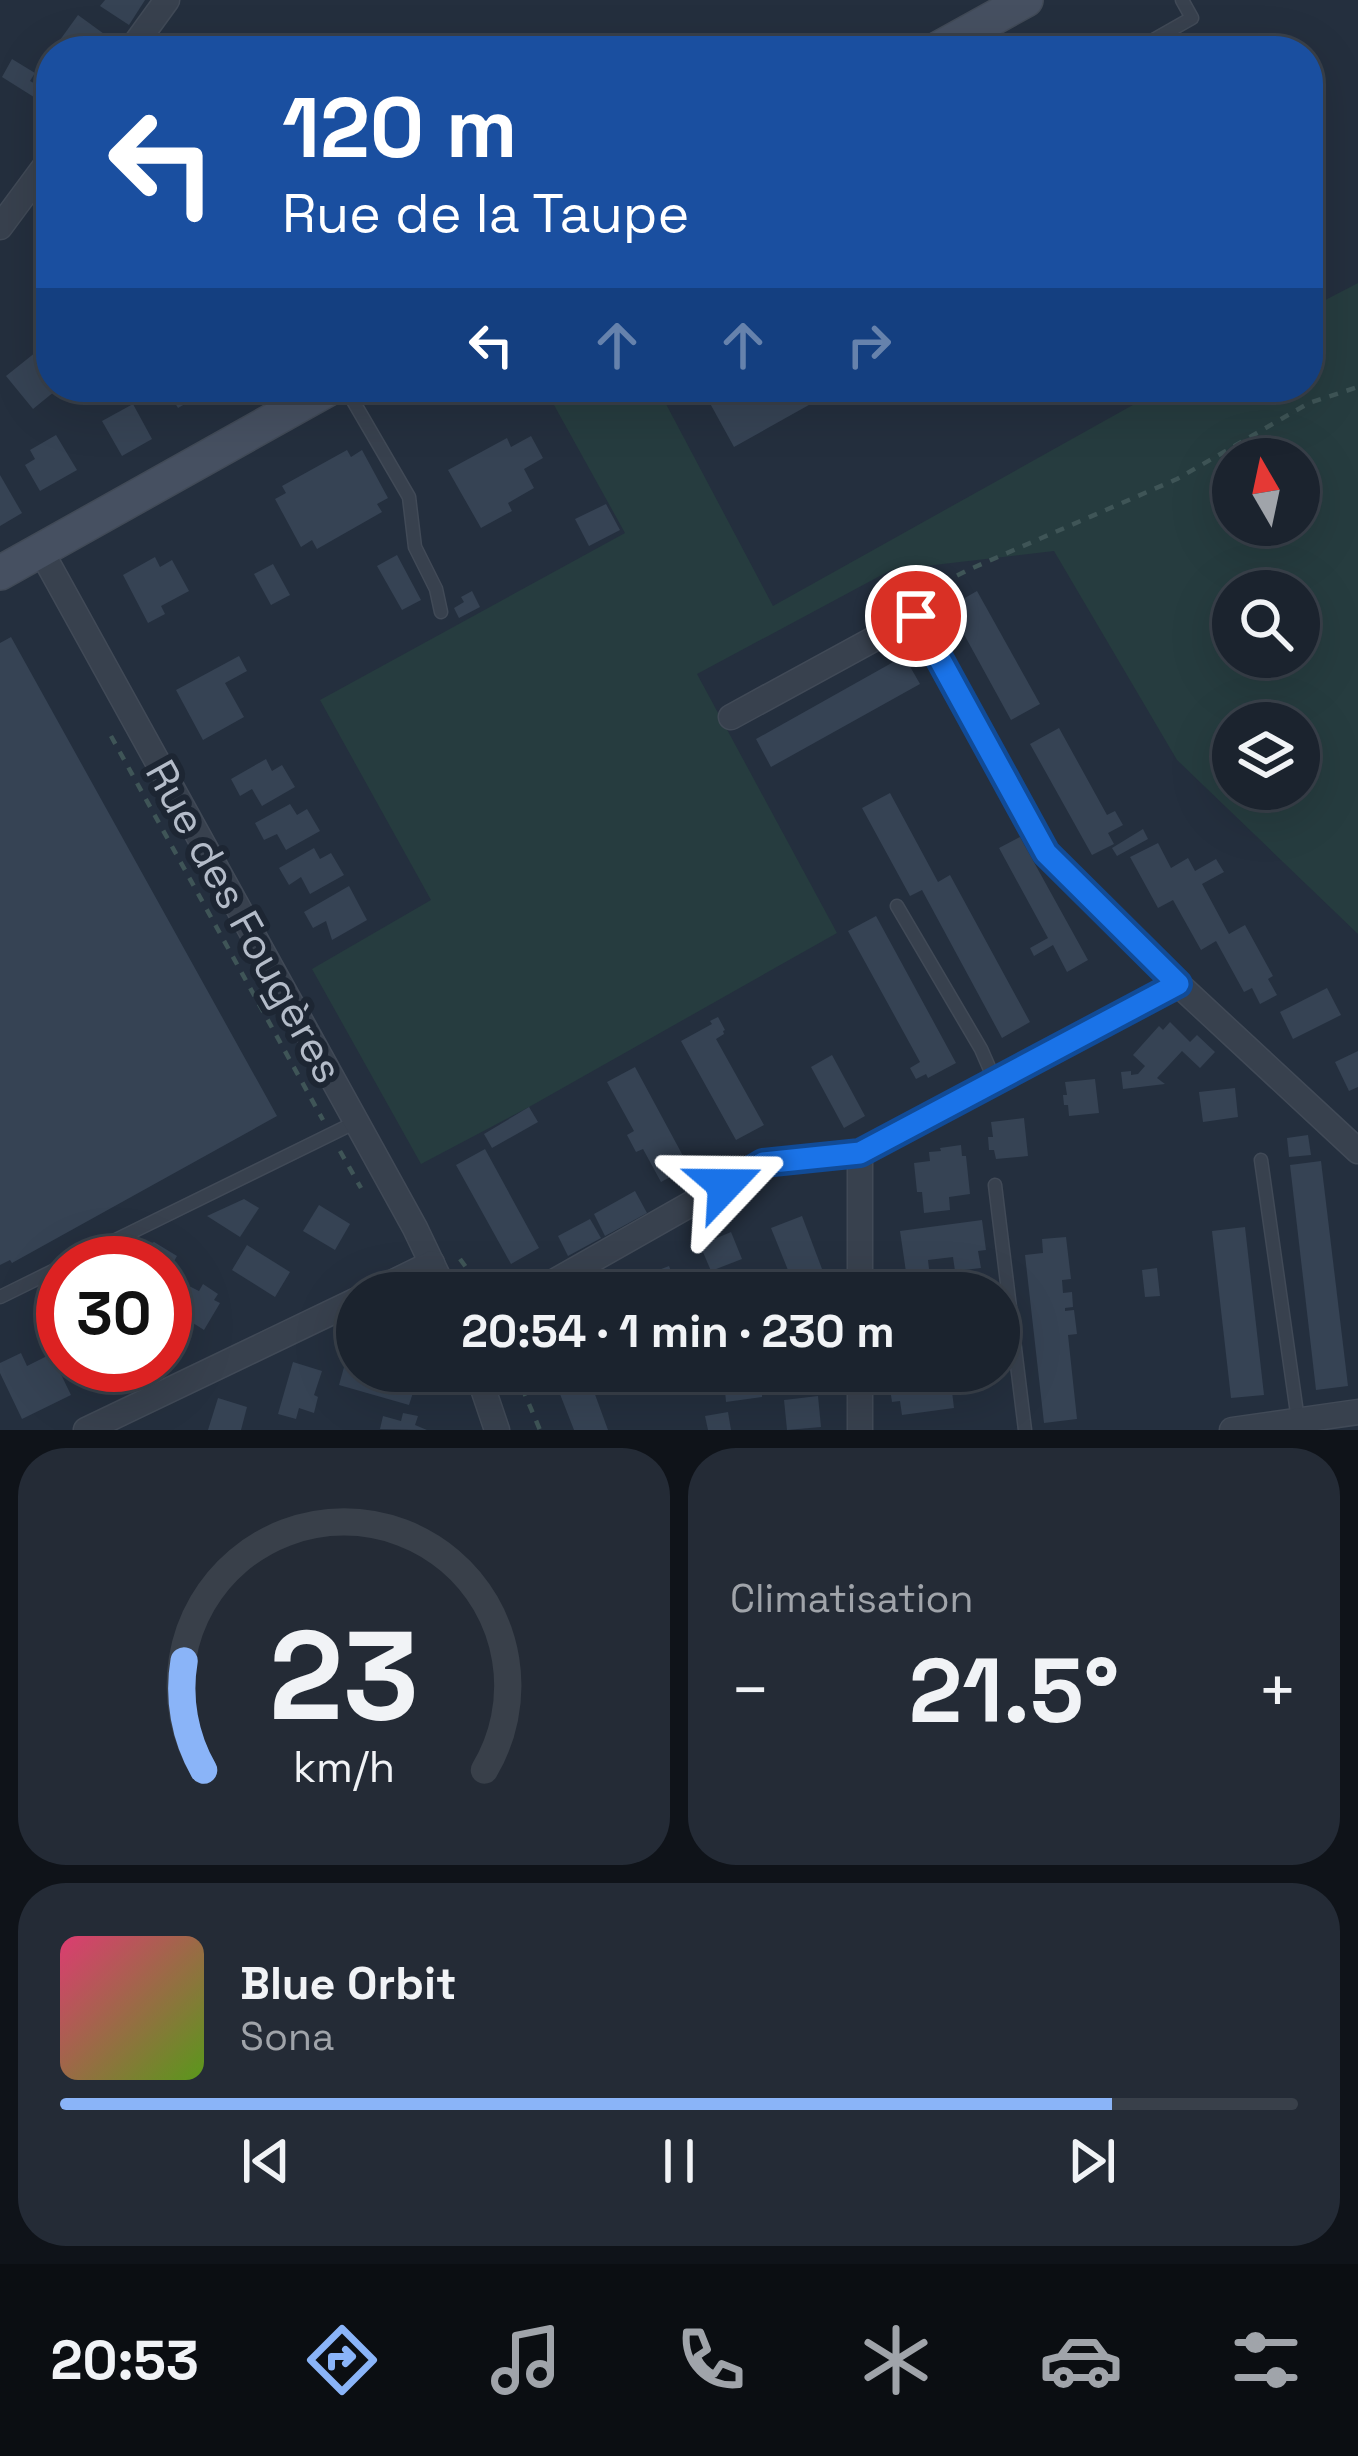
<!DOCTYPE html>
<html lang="fr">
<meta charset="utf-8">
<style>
:root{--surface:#1b232e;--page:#242b36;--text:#f1f3f6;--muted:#a0a4aa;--line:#39404a;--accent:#8ab4f8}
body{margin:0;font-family:"Space Grotesk",sans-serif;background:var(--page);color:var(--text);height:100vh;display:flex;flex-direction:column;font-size:45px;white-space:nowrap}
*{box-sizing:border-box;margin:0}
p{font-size:39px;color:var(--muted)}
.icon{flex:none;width:66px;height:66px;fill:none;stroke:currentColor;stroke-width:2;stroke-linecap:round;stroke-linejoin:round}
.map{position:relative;height:1430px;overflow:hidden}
.panel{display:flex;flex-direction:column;gap:18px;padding:18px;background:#0f1319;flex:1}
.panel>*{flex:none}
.banner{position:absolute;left:36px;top:36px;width:1287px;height:366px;border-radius:48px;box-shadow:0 12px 48px #0002,0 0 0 3px var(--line);background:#1a4fa0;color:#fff;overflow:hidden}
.needle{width:78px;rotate:351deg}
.buttons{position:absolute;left:1212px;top:438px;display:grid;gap:24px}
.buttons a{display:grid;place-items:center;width:108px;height:108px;border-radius:50%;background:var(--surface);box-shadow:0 12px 48px #0002,0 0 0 3px var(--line);font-size:60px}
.speed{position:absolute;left:36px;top:1236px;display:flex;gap:24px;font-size:60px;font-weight:700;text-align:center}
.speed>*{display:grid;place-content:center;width:156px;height:156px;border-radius:50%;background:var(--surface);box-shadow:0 12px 48px #0002,0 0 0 3px var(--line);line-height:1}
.speed .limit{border:18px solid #d22;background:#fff;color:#111}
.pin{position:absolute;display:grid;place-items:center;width:102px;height:102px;color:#fff;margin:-51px;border:6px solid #fff;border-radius:50%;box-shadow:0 3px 12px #0007}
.me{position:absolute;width:132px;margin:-66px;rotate:67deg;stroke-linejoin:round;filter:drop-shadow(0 0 9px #0008)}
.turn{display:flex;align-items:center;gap:42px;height:252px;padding:0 48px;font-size:54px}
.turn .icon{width:156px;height:156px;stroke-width:2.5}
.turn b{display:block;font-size:84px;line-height:102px}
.lanes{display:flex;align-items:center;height:114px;padding:0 48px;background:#0003;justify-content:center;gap:60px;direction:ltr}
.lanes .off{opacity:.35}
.big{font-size:90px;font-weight:600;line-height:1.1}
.panel .card{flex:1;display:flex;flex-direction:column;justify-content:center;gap:18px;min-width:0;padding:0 42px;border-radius:48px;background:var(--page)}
.panel .dial{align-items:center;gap:0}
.dial svg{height:312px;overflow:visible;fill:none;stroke:var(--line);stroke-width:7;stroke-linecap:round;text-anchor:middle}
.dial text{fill:var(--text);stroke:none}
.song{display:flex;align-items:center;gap:36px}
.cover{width:144px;height:144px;border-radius:18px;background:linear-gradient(135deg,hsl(340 70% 55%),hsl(90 70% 35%))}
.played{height:12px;border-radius:6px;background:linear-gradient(90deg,var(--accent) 85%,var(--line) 85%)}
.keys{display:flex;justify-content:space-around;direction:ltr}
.heat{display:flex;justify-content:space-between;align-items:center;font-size:66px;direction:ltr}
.panel .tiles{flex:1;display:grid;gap:18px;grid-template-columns:1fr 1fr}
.card:last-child{grid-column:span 2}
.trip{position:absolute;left:336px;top:1272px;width:684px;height:120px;border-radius:60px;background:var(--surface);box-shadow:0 12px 48px #0002,0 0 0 3px var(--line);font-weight:600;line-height:120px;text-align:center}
.tab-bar{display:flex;height:192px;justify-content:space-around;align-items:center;background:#0b0e12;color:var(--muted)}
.tab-bar .icon{width:84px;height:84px}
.tab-bar .current{color:var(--accent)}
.tab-bar b{font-size:54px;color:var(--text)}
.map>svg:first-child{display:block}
.green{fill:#263c3f;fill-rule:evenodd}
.building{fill:#364354}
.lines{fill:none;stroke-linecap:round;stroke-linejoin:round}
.service-casing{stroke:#414a57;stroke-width:15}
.minor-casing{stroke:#414a57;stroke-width:27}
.secondary-casing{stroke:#414a57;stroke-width:36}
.path{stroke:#3f5557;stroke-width:4.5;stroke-dasharray:9 9;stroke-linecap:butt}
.service{stroke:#38414e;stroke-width:12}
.minor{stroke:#38414e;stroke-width:24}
.secondary{stroke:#465061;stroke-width:33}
.route-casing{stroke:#114b97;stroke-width:30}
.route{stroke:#1a73e8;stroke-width:21}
.labels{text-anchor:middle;stroke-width:12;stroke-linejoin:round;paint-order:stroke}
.street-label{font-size:42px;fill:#b4bcc9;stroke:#1d2633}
</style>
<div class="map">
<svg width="1358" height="1430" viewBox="0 0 1358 1430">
<rect width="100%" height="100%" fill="#242f3e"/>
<path class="green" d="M 1358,283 L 1358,934 L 1177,760 L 1054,551 L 891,570 L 697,674 L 837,933 L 529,1107 L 421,1164 L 312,969 L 431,900 L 320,700 L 625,533 L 544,387 L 657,387 L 773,606 L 1165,387 L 1308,387 L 1308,309 ZM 1233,459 L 1299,459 L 1299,525 L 1233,525 ZM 1233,591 L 1299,591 L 1299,657 L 1233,657 ZM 1233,723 L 1299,723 L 1299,789 L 1233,789 Z"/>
<g class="building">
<path d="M 105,0 L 145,0 L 129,25 L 100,6 Z"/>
<path d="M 78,15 L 111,39 L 103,51 L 52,51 Z"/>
<path d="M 12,59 L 35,73 L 30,81 L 43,88 L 37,99 L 2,77 Z"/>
<path d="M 51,340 L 51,387 L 60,387 L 33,409 L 6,376 Z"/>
<path d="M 165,387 L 207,387 L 209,390 L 178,408 Z"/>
<path d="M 701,387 L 841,387 L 734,447 Z"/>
<path d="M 133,404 L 152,439 L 122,456 L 102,421 Z"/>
<path d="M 56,435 L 77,470 L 40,491 L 25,465 L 35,459 L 30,450 Z"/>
<path d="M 531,436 L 543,458 L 524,469 L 534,488 L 508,503 L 512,511 L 481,528 L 448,470 L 507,438 L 511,447 Z"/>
<path d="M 347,450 L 351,457 L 362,450 L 388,498 L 377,504 L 382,512 L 317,549 L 312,540 L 301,547 L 275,499 L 286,493 L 282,486 Z"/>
<path d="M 0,475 L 22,513 L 0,526 Z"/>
<path d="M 606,504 L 620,530 L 589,546 L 575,519 Z"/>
<path d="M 397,555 L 421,600 L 402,610 L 377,566 Z"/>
<path d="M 155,557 L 160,567 L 172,560 L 189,591 L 161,606 L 165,614 L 148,623 L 123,575 Z"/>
<path d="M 273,564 L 290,595 L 271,605 L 254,574 Z"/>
<path d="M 472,591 L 480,607 L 459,618 L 454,608 L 464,602 L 461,597 Z"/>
<path d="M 977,591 L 1040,704 L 1011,720 L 949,607 Z"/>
<path d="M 11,637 L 277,1116 L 12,1263 L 10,1260 L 0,1265 L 0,643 Z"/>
<path d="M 239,656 L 247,671 L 225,683 L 244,717 L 203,740 L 176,690 Z"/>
<path d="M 904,656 L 920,684 L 771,767 L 756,739 Z"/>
<path d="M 1059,728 L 1107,815 L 1115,811 L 1123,825 L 1108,833 L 1114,844 L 1092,855 L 1030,744 Z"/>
<path d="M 266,759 L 272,771 L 282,765 L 295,787 L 262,806 L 252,789 L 240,796 L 231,779 Z"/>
<path d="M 890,793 L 938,882 L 950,875 L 1030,1022 L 1002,1038 L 922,890 L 910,896 L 862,808 Z"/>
<path d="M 290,804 L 297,815 L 307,809 L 320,831 L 286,850 L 277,834 L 264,840 L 255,823 Z"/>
<path d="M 1143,829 L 1148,839 L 1117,856 L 1112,848 Z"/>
<path d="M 1020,837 L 1088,960 L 1067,972 L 1053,945 L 1034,956 L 1030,948 L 1048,938 L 999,848 Z"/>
<path d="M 1158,843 L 1171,868 L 1188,858 L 1195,871 L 1216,859 L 1224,872 L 1202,884 L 1229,934 L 1245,925 L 1273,976 L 1268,979 L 1277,995 L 1260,1004 L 1252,988 L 1244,992 L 1216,941 L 1201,950 L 1173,900 L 1158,908 L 1130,857 Z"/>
<path d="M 314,848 L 320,859 L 331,853 L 344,875 L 310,894 L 301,877 L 289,885 L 279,868 Z"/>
<path d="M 349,886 L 367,920 L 332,940 L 326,921 L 313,928 L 304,912 Z"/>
<path d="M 876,916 L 956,1063 L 928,1078 L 926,1074 L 916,1079 L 910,1068 L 920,1062 L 848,931 Z"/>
<path d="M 1327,988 L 1341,1015 L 1293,1039 L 1280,1012 Z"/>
<path d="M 718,1017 L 725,1030 L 723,1031 L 724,1034 L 716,1039 L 764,1125 L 736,1140 L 681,1041 L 712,1024 L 710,1021 Z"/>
<path d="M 1170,1022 L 1190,1042 L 1197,1035 L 1215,1052 L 1200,1068 L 1182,1051 L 1157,1078 L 1165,1084 L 1123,1089 L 1121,1072 L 1131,1071 L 1131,1075 L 1138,1074 L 1145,1066 L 1133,1055 L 1159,1026 L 1163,1030 Z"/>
<path d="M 1358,1051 L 1358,1087 L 1349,1091 L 1335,1062 Z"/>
<path d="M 832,1055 L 865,1116 L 844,1128 L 811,1067 Z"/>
<path d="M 635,1067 L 689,1167 L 661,1182 L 643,1149 L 636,1152 L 627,1135 L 634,1131 L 607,1082 Z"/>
<path d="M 1095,1079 L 1099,1113 L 1069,1116 L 1068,1105 L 1064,1105 L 1063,1095 L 1067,1095 L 1065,1082 Z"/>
<path d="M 1235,1088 L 1238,1117 L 1203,1122 L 1199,1092 Z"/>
<path d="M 529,1107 L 538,1122 L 492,1148 L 484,1134 Z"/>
<path d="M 1024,1118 L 1028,1156 L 996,1159 L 994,1150 L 989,1150 L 988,1137 L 993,1137 L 991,1122 Z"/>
<path d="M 1308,1135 L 1311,1155 L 1289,1157 L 1287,1138 Z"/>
<path d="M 961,1145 L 962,1156 L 966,1156 L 970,1194 L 949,1197 L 950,1210 L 924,1213 L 922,1192 L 917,1192 L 914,1163 L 930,1161 L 929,1152 L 941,1151 L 940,1148 Z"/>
<path d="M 485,1149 L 539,1248 L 511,1264 L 456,1165 Z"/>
<path d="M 1321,1161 L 1348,1386 L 1316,1390 L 1290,1165 Z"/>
<path d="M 635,1191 L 647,1213 L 605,1236 L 594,1214 Z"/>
<path d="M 244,1199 L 259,1208 L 240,1237 L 207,1216 Z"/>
<path d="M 319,1205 L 350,1224 L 335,1250 L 303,1231 Z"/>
<path d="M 802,1216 L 822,1269 L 792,1280 L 771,1228 Z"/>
<path d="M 590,1219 L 601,1238 L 568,1256 L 558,1236 Z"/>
<path d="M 982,1220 L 986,1250 L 978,1251 L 981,1268 L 955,1271 L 953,1257 L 928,1260 L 929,1269 L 906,1272 L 900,1231 Z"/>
<path d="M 1245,1227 L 1264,1395 L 1231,1398 L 1212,1231 Z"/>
<path d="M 731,1232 L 742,1259 L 711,1271 L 700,1245 Z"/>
<path d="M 1066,1237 L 1071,1279 L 1062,1280 L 1063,1293 L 1072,1292 L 1073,1307 L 1065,1308 L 1065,1311 L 1074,1310 L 1077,1334 L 1068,1335 L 1077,1419 L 1044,1423 L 1025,1255 L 1043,1253 L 1042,1239 Z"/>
<path d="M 154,1242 L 177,1256 L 165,1277 L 165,1263 L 130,1263 L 121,1258 Z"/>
<path d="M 247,1245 L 290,1272 L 275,1297 L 232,1270 Z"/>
<path d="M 669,1266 L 679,1293 L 644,1293 L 638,1278 Z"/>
<path d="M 1157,1268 L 1160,1296 L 1145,1297 L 1142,1270 Z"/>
<path d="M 173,1278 L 199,1291 L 203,1284 L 218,1294 L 214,1300 L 220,1303 L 204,1330 L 165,1305 L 165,1291 Z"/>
<path d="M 351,1342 L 357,1344 L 357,1371 L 420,1371 L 409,1405 L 339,1385 Z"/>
<path d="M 21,1353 L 27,1366 L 51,1354 L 71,1395 L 22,1419 L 0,1373 L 0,1363 Z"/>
<path d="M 293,1362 L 322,1371 L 314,1395 L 318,1397 L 314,1413 L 299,1408 L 296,1419 L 278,1414 Z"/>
<path d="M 551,1371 L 606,1371 L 589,1378 L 608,1430 L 574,1430 Z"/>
<path d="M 778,1374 L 780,1390 L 762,1393 L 762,1397 L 726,1402 L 725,1391 L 761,1386 L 760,1377 Z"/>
<path d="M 950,1375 L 954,1408 L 902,1415 L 900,1401 L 892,1402 L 889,1382 Z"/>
<path d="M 818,1396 L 821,1427 L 787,1430 L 784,1400 Z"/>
<path d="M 218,1398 L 247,1407 L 241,1430 L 208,1430 Z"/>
<path d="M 728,1412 L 731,1430 L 708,1430 L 705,1416 Z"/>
<path d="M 403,1413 L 418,1416 L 415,1425 L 427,1430 L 380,1429 L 383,1416 L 401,1421 Z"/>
</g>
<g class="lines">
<g class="service-casing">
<g id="service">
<path d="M 1134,51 L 1192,18 L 1182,0"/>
<path d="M 345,387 L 409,497 L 415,547 L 436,589 L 441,612"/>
<path d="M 897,906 L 981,1049 L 995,1081"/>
<path d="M 1261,1160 L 1298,1420"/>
<path d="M 995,1185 L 1025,1430"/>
<path d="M 69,1263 L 356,1122"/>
<path d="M 0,1297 L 63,1266"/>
</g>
</g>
<g class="minor-casing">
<g id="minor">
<path d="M 130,51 L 167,0"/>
<path d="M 0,227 L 51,158"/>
<path d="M 41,551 L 415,1228 L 446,1293"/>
<path d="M 731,717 L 916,616 L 1046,853 L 1178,984 L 1358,1151"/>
<path d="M 860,1153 L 860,1293"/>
<path d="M 371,1293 L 432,1263"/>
<path d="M 534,1293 L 763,1163 L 860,1153 L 1178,984"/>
<path d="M 477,1371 L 497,1430"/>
<path d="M 860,1371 L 860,1430"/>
<path d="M 86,1430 L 357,1300"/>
<path d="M 1232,1430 L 1358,1412"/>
</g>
</g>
<g class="secondary-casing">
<g id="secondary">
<path d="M 934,51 L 1026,0"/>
<path d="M 0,573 L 332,387"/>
</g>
</g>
<g class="path">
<path d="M 888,51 L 907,41"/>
<path d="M 925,592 L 968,570 L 1177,479 L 1309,403 L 1358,387"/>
<path d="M 111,736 L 323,1120"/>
<path d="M 340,1151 L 361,1188"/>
<path d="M 460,1259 L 485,1293"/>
<path d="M 515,1371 L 540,1430"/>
</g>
<use href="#service" class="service"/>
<use href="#minor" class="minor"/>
<use href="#secondary" class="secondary"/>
</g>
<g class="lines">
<g class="route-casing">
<path id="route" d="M 725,1185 L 763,1163 L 860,1153 L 1178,984 L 1046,853 L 916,616"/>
</g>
<use href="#route" class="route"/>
</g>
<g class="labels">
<g class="street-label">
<text transform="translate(245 921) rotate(61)" y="15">Rue des Fougères</text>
</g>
</g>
</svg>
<div class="buttons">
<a><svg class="needle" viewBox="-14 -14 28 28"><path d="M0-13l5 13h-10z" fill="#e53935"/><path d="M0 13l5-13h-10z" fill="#a0a4aa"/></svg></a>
<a><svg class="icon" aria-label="search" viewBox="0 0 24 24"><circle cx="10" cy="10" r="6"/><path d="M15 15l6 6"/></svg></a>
<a><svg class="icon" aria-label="layers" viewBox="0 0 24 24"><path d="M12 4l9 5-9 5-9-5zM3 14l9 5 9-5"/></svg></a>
</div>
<div class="speed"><div class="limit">30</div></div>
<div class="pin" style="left:916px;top:616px;background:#d93025"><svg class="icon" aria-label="arrive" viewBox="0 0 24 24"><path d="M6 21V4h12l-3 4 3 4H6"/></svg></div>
<svg class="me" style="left:725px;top:1185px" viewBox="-20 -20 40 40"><path d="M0-17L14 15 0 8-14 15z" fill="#1a73e8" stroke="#fff" stroke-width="4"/></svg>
<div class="trip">20:54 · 1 min · 230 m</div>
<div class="banner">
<div class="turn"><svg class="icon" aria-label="left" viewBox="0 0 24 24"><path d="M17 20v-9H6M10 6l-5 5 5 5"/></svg><div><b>120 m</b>Rue de la Taupe</div></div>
<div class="lanes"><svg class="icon" aria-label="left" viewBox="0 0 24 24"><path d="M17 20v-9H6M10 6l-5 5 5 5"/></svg><svg class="icon off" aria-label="ahead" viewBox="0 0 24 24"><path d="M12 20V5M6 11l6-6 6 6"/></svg><svg class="icon off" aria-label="ahead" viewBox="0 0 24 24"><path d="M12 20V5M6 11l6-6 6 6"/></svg><svg class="icon off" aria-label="right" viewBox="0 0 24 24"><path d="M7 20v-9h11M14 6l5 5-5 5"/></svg></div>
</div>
</div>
<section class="panel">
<div class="tiles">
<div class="card dial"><svg viewBox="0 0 100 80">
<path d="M14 69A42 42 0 1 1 86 69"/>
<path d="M14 69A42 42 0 0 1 9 41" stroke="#8ab4f8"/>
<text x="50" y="56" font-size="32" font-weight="700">23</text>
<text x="50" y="72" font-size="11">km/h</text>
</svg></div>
<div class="card"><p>Climatisation</p>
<div class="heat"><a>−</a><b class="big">21.5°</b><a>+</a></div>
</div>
<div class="card">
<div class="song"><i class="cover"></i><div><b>Blue Orbit</b><p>Sona</p></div></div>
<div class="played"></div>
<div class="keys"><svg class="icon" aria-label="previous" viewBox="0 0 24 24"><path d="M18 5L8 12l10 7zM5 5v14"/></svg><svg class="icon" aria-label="pause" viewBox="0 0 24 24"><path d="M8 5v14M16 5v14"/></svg><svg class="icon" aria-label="next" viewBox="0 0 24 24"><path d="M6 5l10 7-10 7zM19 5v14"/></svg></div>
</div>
</div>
</section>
<nav class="tab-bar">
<b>20:53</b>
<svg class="icon current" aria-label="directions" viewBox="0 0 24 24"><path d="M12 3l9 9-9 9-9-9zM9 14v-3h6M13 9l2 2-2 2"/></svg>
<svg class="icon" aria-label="music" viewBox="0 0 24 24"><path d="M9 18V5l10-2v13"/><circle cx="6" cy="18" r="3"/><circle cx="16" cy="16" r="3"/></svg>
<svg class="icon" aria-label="phone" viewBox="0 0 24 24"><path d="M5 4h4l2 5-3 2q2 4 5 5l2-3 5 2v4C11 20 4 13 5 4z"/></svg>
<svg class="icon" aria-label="climate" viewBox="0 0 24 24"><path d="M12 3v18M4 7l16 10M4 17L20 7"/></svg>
<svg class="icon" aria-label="car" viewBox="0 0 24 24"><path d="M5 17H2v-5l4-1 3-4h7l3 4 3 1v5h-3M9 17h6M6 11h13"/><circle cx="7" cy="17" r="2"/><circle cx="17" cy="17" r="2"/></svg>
<svg class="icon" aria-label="filters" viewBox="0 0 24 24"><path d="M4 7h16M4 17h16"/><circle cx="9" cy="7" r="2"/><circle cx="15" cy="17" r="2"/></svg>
</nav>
